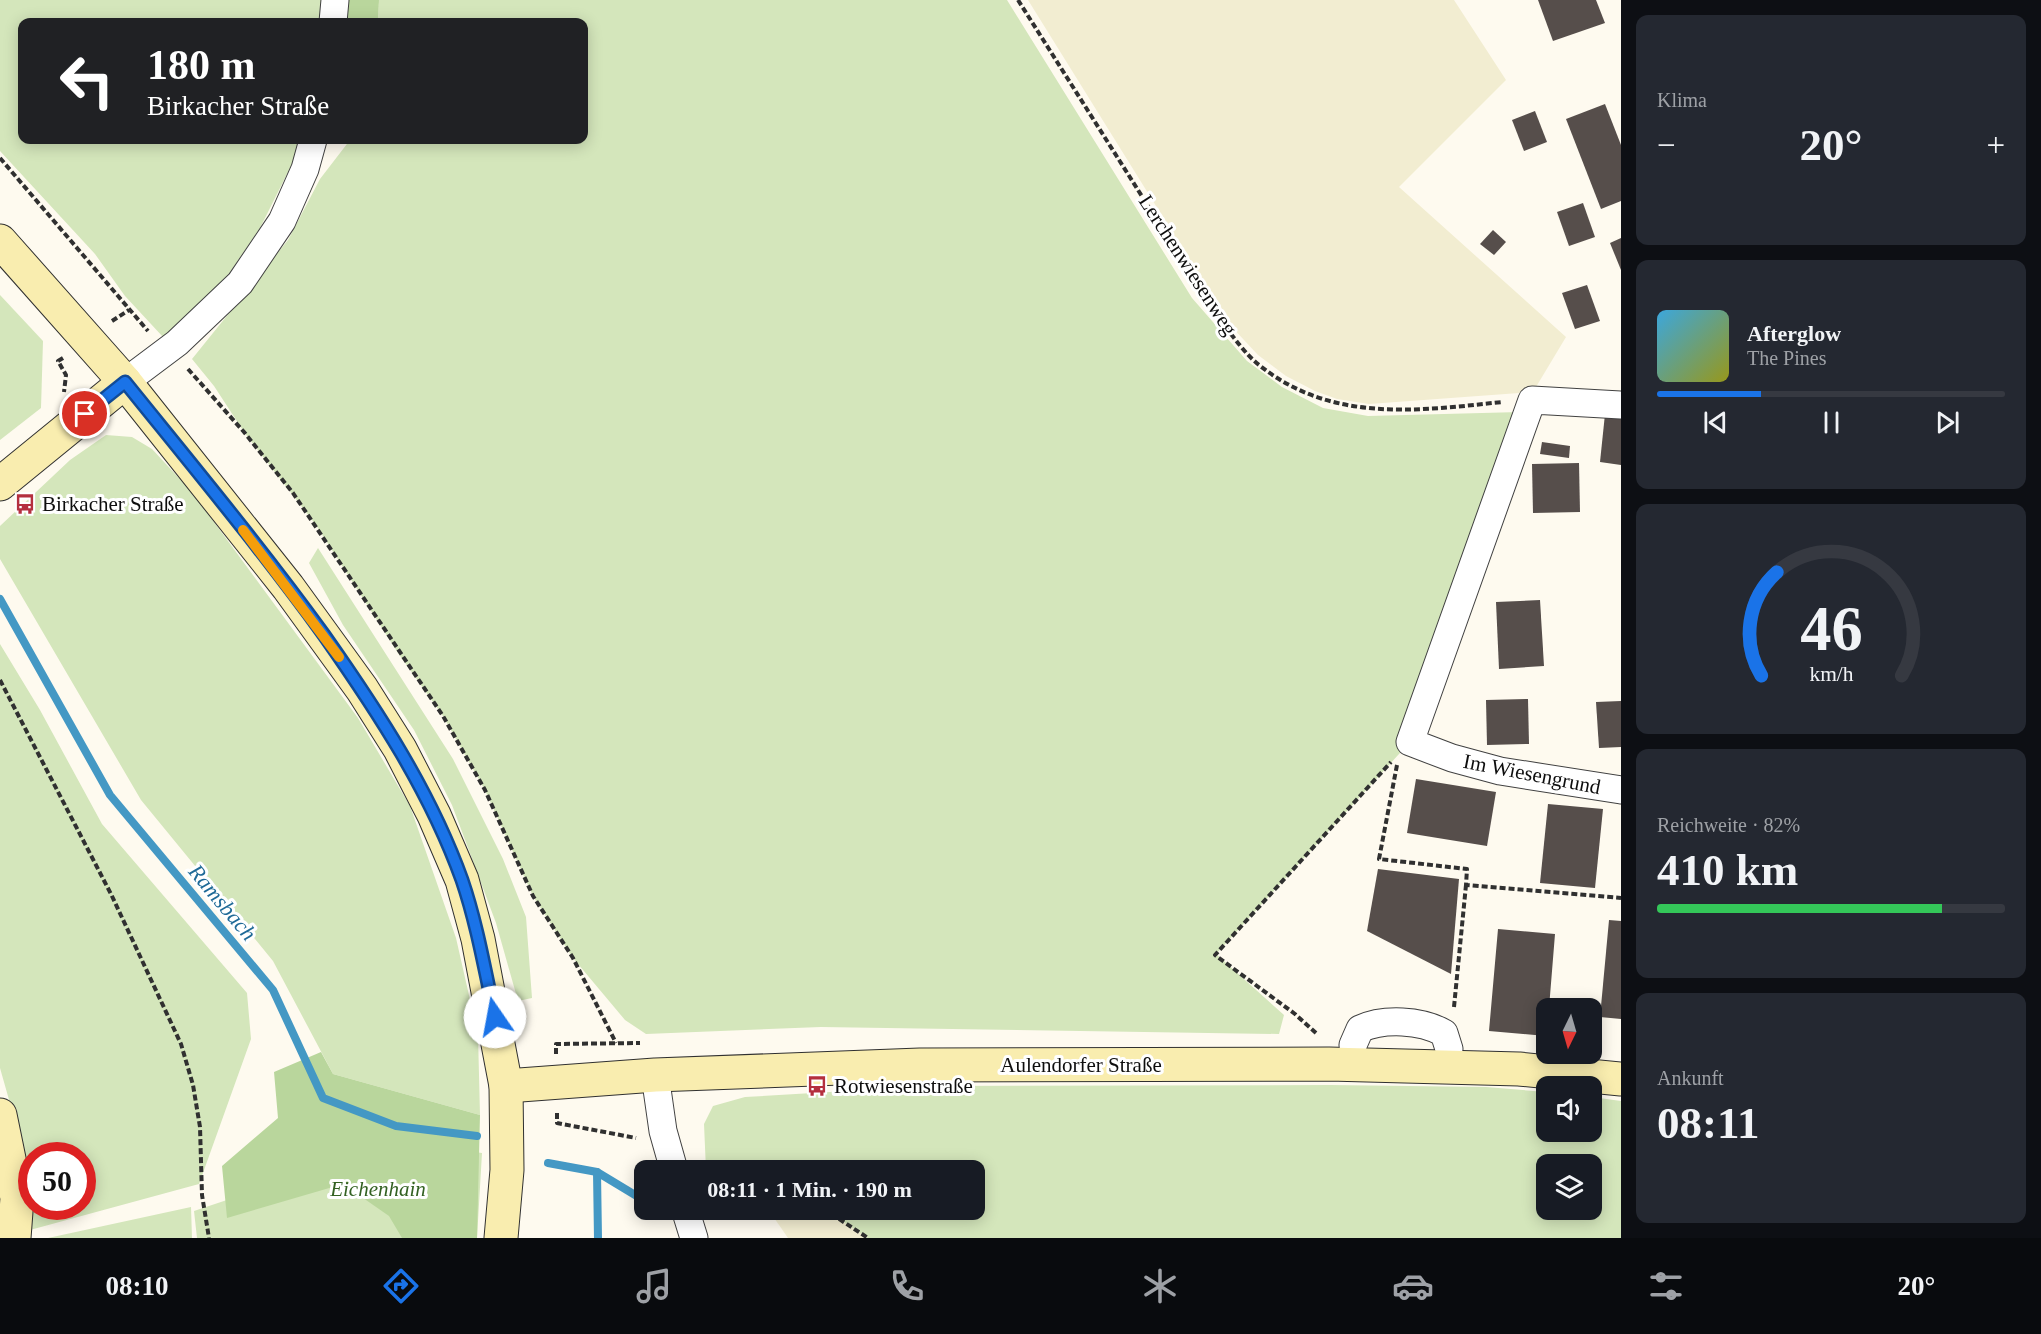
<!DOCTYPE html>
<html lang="de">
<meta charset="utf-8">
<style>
:root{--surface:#171b24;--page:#242831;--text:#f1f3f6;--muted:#9ea1a6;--line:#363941;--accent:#1a73e8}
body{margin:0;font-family:Georgia,serif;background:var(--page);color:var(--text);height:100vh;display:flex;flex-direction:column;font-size:22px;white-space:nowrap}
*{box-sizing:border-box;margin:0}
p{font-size:20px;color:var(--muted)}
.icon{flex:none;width:33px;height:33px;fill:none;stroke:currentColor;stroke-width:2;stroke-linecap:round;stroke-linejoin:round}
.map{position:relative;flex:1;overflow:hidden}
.panel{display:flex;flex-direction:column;gap:15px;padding:15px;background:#0d0f14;width:420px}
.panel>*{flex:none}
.top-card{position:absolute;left:18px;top:18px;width:570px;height:126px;border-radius:12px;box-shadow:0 3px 15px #0003;background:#202124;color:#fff;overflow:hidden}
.needle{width:39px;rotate:185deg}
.controls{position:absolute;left:1536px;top:998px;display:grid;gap:12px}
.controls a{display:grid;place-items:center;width:66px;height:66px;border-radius:12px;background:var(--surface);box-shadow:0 3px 15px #0003;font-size:30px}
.speed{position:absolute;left:18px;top:1142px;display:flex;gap:12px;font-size:30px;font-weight:700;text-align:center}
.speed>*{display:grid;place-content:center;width:78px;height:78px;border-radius:50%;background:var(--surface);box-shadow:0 3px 15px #0003;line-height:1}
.speed .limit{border:9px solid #d22;background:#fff;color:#111}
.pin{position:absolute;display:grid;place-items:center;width:51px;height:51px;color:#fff;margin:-26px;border:3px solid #fff;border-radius:50%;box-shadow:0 2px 6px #0007}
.me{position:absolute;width:66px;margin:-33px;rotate:348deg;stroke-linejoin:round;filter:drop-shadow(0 0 4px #0008)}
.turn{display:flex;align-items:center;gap:21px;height:126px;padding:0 30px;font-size:27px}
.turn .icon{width:78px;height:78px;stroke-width:2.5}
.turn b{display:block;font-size:42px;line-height:51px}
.big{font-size:45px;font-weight:700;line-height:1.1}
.panel .card{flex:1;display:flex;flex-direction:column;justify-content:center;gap:9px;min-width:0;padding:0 21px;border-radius:12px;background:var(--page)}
.panel .dial{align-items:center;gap:0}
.dial svg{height:156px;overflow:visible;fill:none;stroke:var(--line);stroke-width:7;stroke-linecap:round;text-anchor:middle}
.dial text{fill:var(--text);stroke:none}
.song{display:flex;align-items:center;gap:18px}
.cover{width:72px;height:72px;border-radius:9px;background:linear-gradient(135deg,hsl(200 70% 55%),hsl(60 70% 35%))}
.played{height:6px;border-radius:3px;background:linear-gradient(90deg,var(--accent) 30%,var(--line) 30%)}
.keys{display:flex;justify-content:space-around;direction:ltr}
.heat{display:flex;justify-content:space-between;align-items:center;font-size:33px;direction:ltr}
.charge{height:9px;border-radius:4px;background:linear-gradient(90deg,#34c759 82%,var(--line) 0)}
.trip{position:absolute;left:634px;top:1160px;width:351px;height:60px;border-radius:12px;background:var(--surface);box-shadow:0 3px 15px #0003;font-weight:700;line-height:60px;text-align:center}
.menu{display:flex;height:96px;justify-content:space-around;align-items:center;background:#090b0e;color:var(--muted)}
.menu .icon{width:42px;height:42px}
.menu .active{color:var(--accent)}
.menu b{font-size:27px;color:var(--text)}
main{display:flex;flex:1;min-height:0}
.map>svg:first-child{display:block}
.farmland{fill:#f2edd1}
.green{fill:#d4e6bb;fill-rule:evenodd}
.forest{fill:#b9d69c}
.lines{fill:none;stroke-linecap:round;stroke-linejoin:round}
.stream{stroke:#4498c4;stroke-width:8}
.building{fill:#564e4b}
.street-casing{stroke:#414141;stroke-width:29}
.secondary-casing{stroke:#303030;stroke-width:35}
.path{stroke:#303030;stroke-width:4;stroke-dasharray:6 3;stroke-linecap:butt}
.street{stroke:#fff;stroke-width:27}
.secondary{stroke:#f9edaf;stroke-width:33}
.route-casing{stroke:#114b97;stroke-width:15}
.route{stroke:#1a73e8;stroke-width:10}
.slow{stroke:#f59e0b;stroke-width:10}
.labels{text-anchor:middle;stroke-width:6;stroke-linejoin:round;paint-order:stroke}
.street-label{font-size:21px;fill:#0e0e0e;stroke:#fff}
.poi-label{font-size:21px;fill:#0e0e0e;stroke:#fff;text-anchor:start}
.park-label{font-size:21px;font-style:italic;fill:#336122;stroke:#fff}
.water-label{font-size:22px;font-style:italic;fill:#1f6a97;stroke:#fff}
</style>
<main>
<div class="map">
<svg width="1621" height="1238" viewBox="0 0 1621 1238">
<rect width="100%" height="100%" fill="#fefaef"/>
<g class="farmland">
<path d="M 1028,0 L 1454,0 L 1506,80 L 1399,187 L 1566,337 L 1533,392 L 1369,404 L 1337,399 L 1315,391 L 1286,376 L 1258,355 L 1230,325 Z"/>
<path d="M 768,1209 L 824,1209 L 868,1238 L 788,1238 Z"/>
</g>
<g class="green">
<path d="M 0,0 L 333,0 L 333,22 L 22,22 L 22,140 L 304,140 L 260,228 L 226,278 L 163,337 L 125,296 L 95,254 L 0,151 Z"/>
<path d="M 379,0 L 1007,0 L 1192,298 L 1247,361 L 1282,387 L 1323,408 L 1368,416 L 1520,412 L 1410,742 L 1216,954 L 1284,1015 L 1279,1034 L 821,1027 L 646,1034 L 625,1020 L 573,958 L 533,896 L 485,790 L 443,716 L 398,653 L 316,525 L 244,432 L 214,386 L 192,359 L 288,240 L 320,179 L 350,140 L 584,140 L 584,22 L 378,22 Z"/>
<path d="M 0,295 L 43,341 L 41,408 L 0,440 Z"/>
<path d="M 106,435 L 132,437 L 152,449 L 192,492 L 358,718 L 410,806 L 456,938 L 478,1035 L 480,1115 L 333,1074 L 273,961 L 141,800 L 0,559 L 0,526 L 70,460 Z"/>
<path d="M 318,548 L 453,759 L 503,859 L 526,917 L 532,998 L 518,1001 L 496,923 L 452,805 L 414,730 L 343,625 L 309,563 Z"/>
<path d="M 0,644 L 40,710 L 102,824 L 247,993 L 251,1039 L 199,1184 L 30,1230 L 19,1135 L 0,1068 ZM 32,1155 L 82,1155 L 82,1206 L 32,1206 Z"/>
<path d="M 1330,1085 L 1486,1087 L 1546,1092 L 1546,1131 L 1592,1131 L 1592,1097 L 1621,1101 L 1621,1238 L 868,1238 L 824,1209 L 975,1209 L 975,1170 L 706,1170 L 704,1124 L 713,1106 L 745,1097 L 931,1086 ZM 1546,1164 L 1592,1164 L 1592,1209 L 1546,1209 Z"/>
<path d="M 362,1137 L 482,1153 L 477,1238 L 197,1238 L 194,1211 L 325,1167 Z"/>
<path d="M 191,1207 L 192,1238 L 48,1238 Z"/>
</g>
<g class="forest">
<path d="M 333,0 L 379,0 L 378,22 L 333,22 Z"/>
<path d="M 321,1052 L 333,1074 L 480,1115 L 477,1238 L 402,1238 L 389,1216 L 343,1184 L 227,1218 L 222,1166 L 278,1118 L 274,1072 Z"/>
</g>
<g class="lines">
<g class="stream">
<path d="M 0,599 L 110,795 L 273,990 L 323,1098 L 396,1126 L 477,1136"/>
<path d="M 548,1163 L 597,1172 L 645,1201"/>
<path d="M 597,1172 L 598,1238"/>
</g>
</g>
<g class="building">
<path d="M 1538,0 L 1596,0 L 1605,23 L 1553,41 Z"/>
<path d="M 1605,104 L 1621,145 L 1621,201 L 1601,209 L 1566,119 Z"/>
<path d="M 1535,111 L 1547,142 L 1524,151 L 1512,120 Z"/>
<path d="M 1583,203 L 1595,237 L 1569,246 L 1557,212 Z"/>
<path d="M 1493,230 L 1506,242 L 1494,255 L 1480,244 Z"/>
<path d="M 1621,238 L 1621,270 L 1610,243 Z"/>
<path d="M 1587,285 L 1600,321 L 1575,329 L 1562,293 Z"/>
<path d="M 1605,414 L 1621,416 L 1621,465 L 1600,462 Z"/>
<path d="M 1542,442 L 1570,446 L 1569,458 L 1540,454 Z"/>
<path d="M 1579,463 L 1580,512 L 1533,513 L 1532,464 Z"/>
<path d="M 1540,600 L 1544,666 L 1499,669 L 1496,602 Z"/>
<path d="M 1528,699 L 1529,744 L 1487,745 L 1486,700 Z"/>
<path d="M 1621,701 L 1621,747 L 1599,748 L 1596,702 Z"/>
<path d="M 1416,779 L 1496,792 L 1487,846 L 1407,833 Z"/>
<path d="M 1548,804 L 1603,809 L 1595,888 L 1540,883 Z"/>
<path d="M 1378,869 L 1459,879 L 1451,974 L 1367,931 Z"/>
<path d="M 1609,920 L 1621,921 L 1621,1019 L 1600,1017 Z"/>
<path d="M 1498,929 L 1555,934 L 1549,1008 L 1546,1008 L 1546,1036 L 1489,1031 Z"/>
</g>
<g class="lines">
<g class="street-casing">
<g id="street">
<path d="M 333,22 L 335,0"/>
<path d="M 125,382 L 177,343 L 240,283 L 282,221 L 305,169 L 313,140"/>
<path d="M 1621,405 L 1532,400 L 1410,742 L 1452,758 L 1500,771 L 1621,790"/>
<path d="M 1353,1045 L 1360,1029 C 1384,1018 1421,1020 1444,1033 L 1449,1049"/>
<path d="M 655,1075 L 663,1131 L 674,1170"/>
<path d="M 685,1209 L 694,1238"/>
</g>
</g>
<g class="secondary-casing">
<g id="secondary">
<path d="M 0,241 L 125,382 L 288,587 L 362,689 L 400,749 L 434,815 L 462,880 L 478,939 L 506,1086 L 507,1170 L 501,1238"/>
<path d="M 0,484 L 125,382"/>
<path d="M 506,1086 L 655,1075 L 920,1065 L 1329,1064 L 1519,1069 L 1621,1079"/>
<path d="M 0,1115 L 17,1198 L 14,1238"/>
</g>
</g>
<g class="path">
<path d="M 1018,0 L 1222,323 C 1234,337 1245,354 1259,365 C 1331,423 1417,411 1502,402"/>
<path d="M 0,158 L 148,331"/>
<path d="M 112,321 L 129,310"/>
<path d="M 63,358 L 58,361 L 66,375 L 64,392"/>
<path d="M 188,369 L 244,432 L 293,493 L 443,716 L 485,790 L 533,896 L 573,958 L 616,1043"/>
<path d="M 0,680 L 111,894 L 181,1044 L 193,1085 L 200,1127 L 202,1195 L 209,1238"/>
<path d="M 1397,765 L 1379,859 L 1467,869 L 1466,885 L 1621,898"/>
<path d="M 1454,1007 L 1466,885"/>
<path d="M 1316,1033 L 1295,1014 L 1215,955 L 1391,762"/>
<path d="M 556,1054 L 556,1044 L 640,1043"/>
<path d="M 557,1113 L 557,1123 L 636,1138"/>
<path d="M 824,1209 L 868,1238"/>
</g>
<use href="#street" class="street"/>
<use href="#secondary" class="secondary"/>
</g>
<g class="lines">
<g class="route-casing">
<path id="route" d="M 85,414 L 125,382 C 192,465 261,548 324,635 C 378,712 430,791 462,880 C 477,924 485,971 495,1017"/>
</g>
<use href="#route" class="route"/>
<path class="slow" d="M 243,530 L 339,657"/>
</g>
<defs>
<g id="bus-bare" transform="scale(1.62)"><path d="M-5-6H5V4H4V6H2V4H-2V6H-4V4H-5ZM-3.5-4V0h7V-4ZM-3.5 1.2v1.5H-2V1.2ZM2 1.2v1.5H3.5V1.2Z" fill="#b42f3e" stroke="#fff" stroke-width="2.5" paint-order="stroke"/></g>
</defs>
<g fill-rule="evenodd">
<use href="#bus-bare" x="25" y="504"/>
<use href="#bus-bare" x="817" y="1086"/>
</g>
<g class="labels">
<g class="street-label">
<text transform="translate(1188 265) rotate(57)" y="7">Lerchenwiesenweg</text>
<text transform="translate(1532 774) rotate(11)" y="7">Im Wiesengrund</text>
<text x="1081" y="1072">Aulendorfer Straße</text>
</g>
<g class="poi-label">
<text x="42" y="511">Birkacher Straße</text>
<text x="834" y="1093">Rotwiesenstraße</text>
</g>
<g class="park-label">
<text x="378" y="1196">Eichenhain</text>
</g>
<g class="water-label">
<text transform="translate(223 902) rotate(50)" y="8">Ramsbach</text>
</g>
</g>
</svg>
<div class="controls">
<a><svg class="needle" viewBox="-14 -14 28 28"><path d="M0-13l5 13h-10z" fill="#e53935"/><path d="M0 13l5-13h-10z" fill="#9ea1a6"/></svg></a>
<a><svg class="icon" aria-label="sound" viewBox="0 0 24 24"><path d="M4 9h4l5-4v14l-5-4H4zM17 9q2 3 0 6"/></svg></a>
<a><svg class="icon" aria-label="layers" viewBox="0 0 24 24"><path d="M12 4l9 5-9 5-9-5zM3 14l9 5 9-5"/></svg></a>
</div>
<div class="speed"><div class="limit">50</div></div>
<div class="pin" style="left:85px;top:414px;background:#d93025"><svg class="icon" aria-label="arrive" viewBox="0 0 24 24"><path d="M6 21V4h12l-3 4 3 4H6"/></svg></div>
<svg class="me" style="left:495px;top:1017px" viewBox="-20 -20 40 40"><circle r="19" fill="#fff"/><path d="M0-13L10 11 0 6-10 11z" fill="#1a73e8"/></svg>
<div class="trip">08:11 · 1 Min. · 190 m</div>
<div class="top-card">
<div class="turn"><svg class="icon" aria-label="left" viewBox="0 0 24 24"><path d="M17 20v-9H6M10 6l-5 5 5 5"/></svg><div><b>180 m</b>Birkacher Straße</div></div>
</div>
</div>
<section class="panel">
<div class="card"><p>Klima</p>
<div class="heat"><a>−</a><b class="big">20°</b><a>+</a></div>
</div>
<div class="card">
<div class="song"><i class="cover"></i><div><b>Afterglow</b><p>The Pines</p></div></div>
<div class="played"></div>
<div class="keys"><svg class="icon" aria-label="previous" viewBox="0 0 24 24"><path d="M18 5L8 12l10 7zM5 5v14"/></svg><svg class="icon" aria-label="pause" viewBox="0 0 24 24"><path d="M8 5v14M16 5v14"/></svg><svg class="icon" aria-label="next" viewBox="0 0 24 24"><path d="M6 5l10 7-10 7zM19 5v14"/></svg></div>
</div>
<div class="card dial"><svg viewBox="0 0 100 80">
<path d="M14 69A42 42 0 1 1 86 69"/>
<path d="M14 69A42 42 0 0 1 22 16" stroke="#1a73e8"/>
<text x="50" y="56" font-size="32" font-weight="700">46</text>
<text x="50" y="72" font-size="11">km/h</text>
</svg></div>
<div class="card"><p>Reichweite · 82%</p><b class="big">410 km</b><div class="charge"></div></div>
<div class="card"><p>Ankunft</p><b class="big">08:11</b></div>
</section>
</main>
<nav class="menu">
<b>08:10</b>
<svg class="icon active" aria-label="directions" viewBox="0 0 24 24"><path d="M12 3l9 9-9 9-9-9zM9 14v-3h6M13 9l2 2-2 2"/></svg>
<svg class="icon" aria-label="music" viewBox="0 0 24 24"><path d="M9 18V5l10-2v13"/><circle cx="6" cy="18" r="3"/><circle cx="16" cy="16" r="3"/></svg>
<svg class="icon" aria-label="phone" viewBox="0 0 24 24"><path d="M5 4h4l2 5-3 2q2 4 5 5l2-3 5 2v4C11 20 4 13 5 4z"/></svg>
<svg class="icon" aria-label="climate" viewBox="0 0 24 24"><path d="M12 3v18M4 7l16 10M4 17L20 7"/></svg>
<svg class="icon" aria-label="car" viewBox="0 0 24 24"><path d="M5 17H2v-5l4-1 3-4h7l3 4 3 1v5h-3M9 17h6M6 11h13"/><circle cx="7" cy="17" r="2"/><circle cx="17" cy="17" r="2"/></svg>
<svg class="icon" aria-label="filters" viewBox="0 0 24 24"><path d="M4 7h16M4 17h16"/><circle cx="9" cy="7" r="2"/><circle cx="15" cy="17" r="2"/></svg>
<b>20°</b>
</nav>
